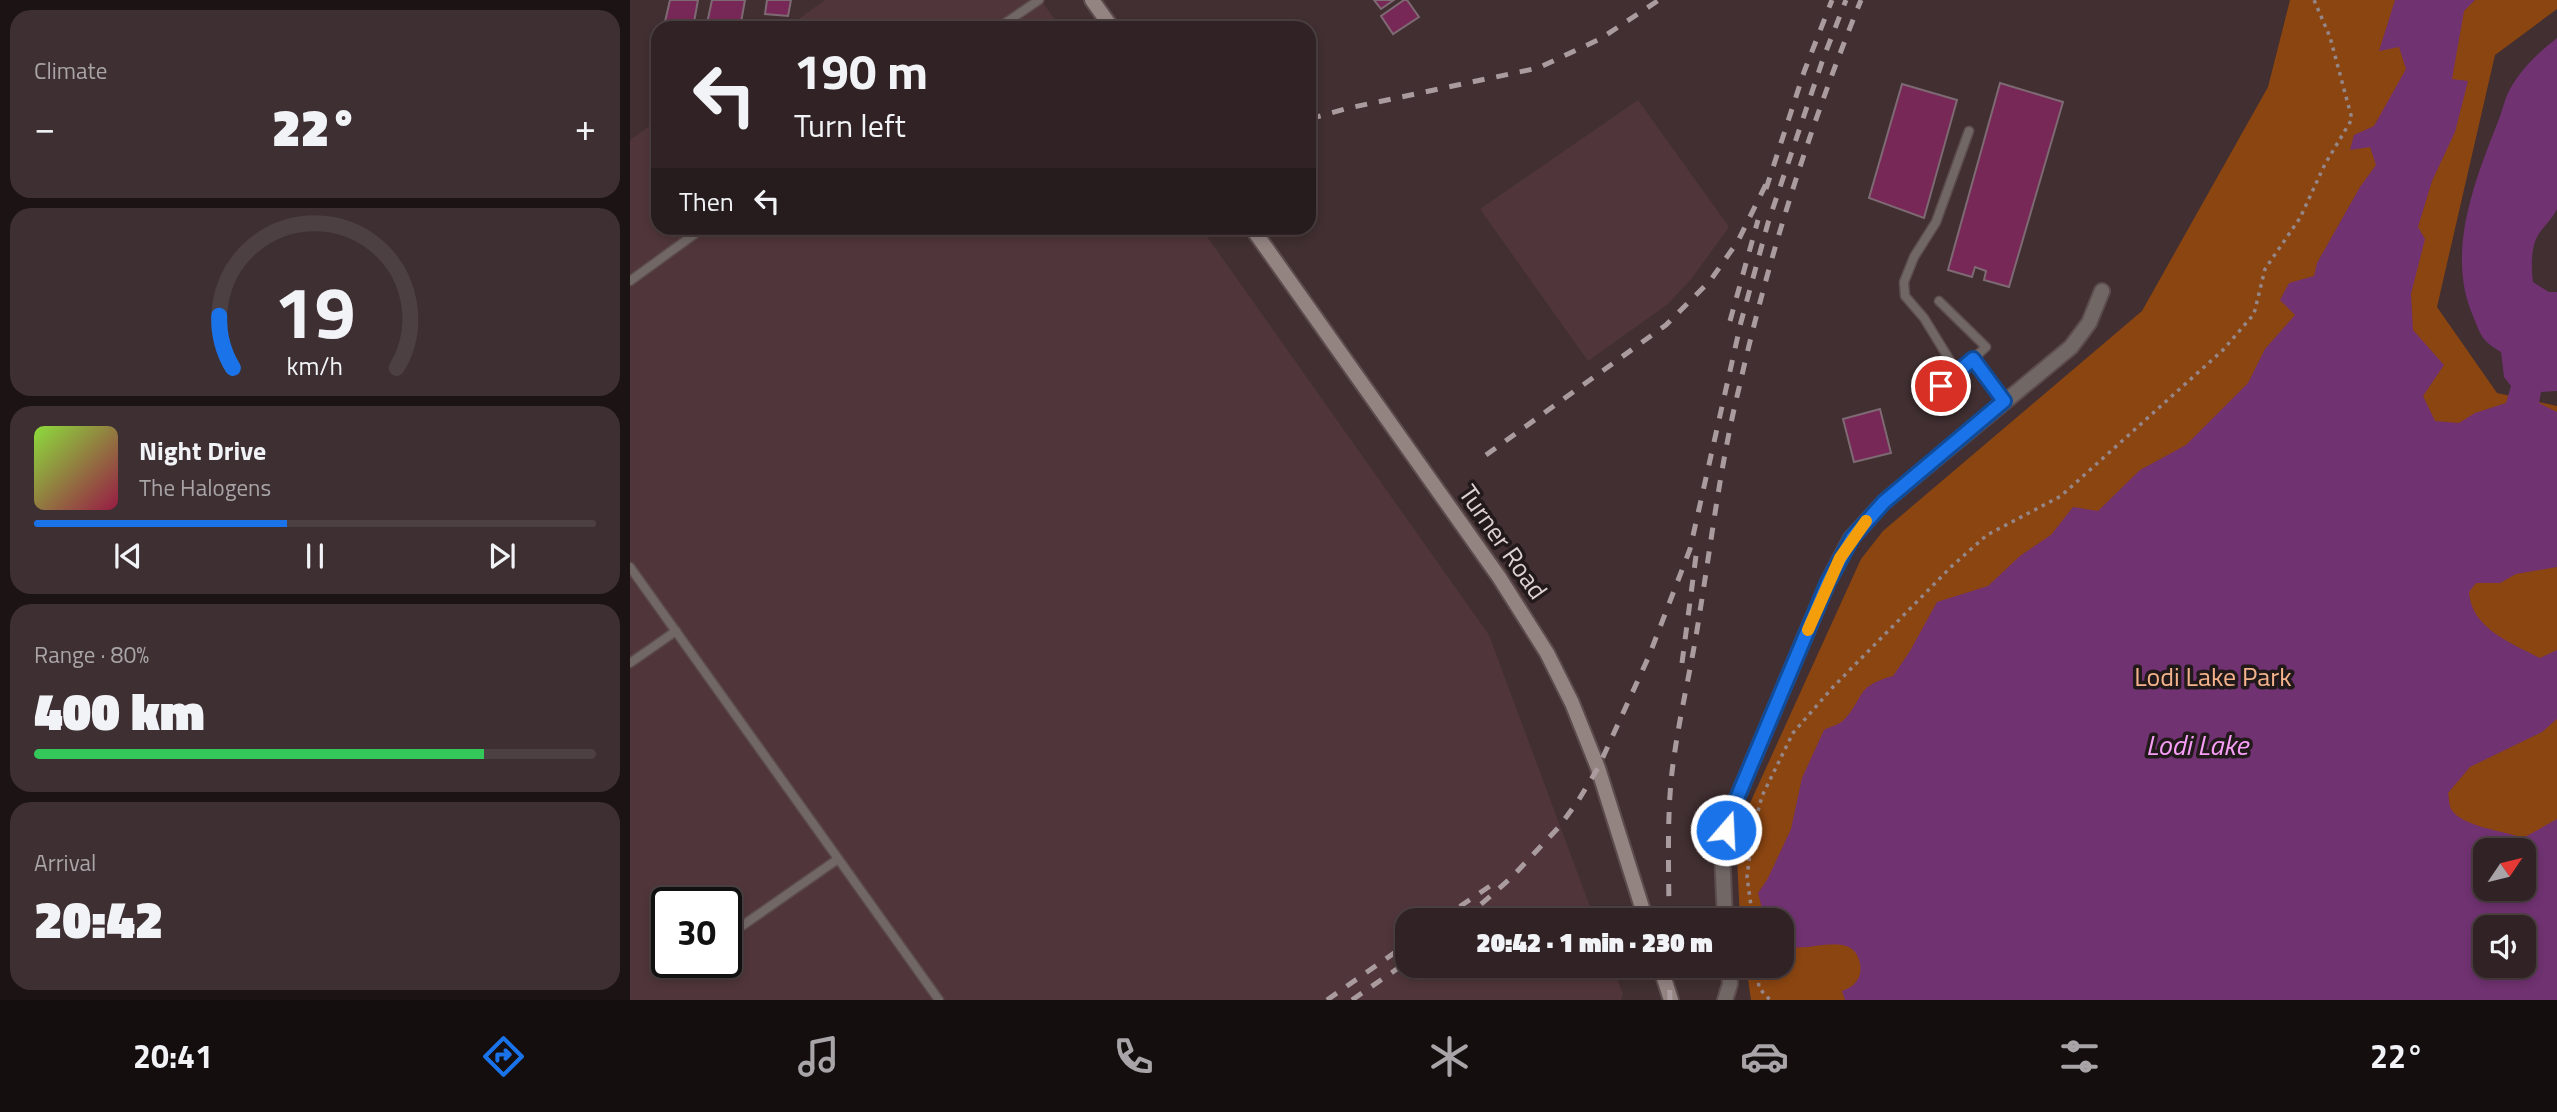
<!DOCTYPE html>
<meta charset="utf-8">
<style>
:root{--surface:#312325;--page:#3d2f32;--text:#f1f3f6;--muted:#a8a4a7;--line:#4c4042;--accent:#1a73e8}
body{margin:0;font-family:"Titillium Web",sans-serif;background:var(--page);color:var(--text);height:100vh;display:flex;flex-direction:column;font-size:26px;white-space:nowrap}
*{box-sizing:border-box;margin:0}
p{font-size:23px;color:var(--muted)}
.icon{flex:none;width:38px;height:38px;fill:none;stroke:currentColor;stroke-width:2;stroke-linecap:round;stroke-linejoin:round}
.map{position:relative;flex:1;overflow:hidden}
.side{display:flex;flex-direction:column;gap:10px;padding:10px;background:#1b1314;width:630px}
.side>*{flex:none}
.guide{position:absolute;left:21px;top:21px;width:665px;height:214px;border-radius:21px;box-shadow:0 4px 10px #0003,0 0 0 2px var(--line);background:#312325;color:var(--text);overflow:hidden}
.needle{width:46px;rotate:55deg}
.tools{position:absolute;left:1843px;top:838px;display:grid;gap:14px}
.tools a{display:grid;place-items:center;width:63px;height:63px;border-radius:14px;background:var(--surface);box-shadow:0 4px 10px #0003,0 0 0 2px var(--line);font-size:35px}
.speed{position:absolute;left:21px;top:887px;display:flex;gap:14px;font-size:35px;font-weight:700;text-align:center}
.speed>*{display:grid;place-content:center;width:91px;height:91px;border-radius:50%;background:var(--surface);box-shadow:0 4px 10px #0003,0 0 0 2px var(--line);line-height:1}
.speed .limit{border:4px solid #111;border-radius:10px;background:#fff;color:#111}
.pin{position:absolute;display:grid;place-items:center;width:60px;height:60px;color:#fff;margin:-30px;border:4px solid #fff;border-radius:50%;box-shadow:0 2px 7px #0007}
.me{position:absolute;width:77px;margin:-38px;rotate:19deg;stroke-linejoin:round;filter:drop-shadow(0 0 5px #0008)}
.turn{display:flex;align-items:center;gap:24px;height:147px;padding:0 28px;font-size:32px}
.turn .icon{width:91px;height:91px;stroke-width:2.5}
.turn b{display:block;font-size:49px;line-height:60px}
.then{display:flex;align-items:center;height:66px;padding:0 28px;background:#0003;gap:14px;font-size:26px}
.big{font-size:52px;font-weight:800;line-height:1.1}
.side .card{flex:1;display:flex;flex-direction:column;justify-content:center;gap:10px;min-width:0;padding:0 24px;border-radius:21px;background:var(--page)}
.side .dial{align-items:center;gap:0}
.dial svg{height:182px;overflow:visible;fill:none;stroke:var(--line);stroke-width:7;stroke-linecap:round;text-anchor:middle}
.dial text{fill:var(--text);stroke:none}
.song{display:flex;align-items:center;gap:21px}
.cover{width:84px;height:84px;border-radius:10px;background:linear-gradient(135deg,hsl(90 70% 55%),hsl(340 70% 35%))}
.played{height:7px;border-radius:4px;background:linear-gradient(90deg,var(--accent) 45%,var(--line) 45%)}
.keys{display:flex;justify-content:space-around;direction:ltr}
.heat{display:flex;justify-content:space-between;align-items:center;font-size:38px;direction:ltr}
.charge{height:10px;border-radius:5px;background:linear-gradient(90deg,#34c759 80%,var(--line) 0)}
.trip{position:absolute;left:765px;top:908px;width:399px;height:70px;border-radius:21px;background:var(--surface);box-shadow:0 4px 10px #0003,0 0 0 2px var(--line);font-weight:800;line-height:70px;text-align:center}
.menu{display:flex;height:112px;justify-content:space-around;align-items:center;background:#140e0f;color:var(--muted)}
.menu .icon{width:49px;height:49px}
.menu .current{color:var(--accent)}
.menu b{font-size:32px;color:var(--text)}
main{display:flex;flex:1;min-height:0}
.map>svg:first-child{display:block}
.built{fill:#50363a;fill-rule:evenodd}
.green{fill:#8b4511;fill-rule:evenodd}
.water{fill:#703271;fill-rule:evenodd}
.building{fill:#782856;stroke:#7d6a73;stroke-width:2}
.lines{fill:none;stroke-linecap:round;stroke-linejoin:round}
.lane-casing{stroke:#5d4c4e;stroke-width:11}
.street-casing{stroke:#5d4c4e;stroke-width:18}
.secondary-casing{stroke:#5d4c4e;stroke-width:18}
.path{stroke:#958688;stroke-width:3.5;stroke-dasharray:3.5 5;stroke-linecap:butt}
.lane{stroke:#716866;stroke-width:8}
.street{stroke:#716866;stroke-width:14}
.secondary{stroke:#938482;stroke-width:14}
.rail{stroke:#aa9c9e;stroke-width:5;stroke-dasharray:12 12;stroke-linecap:butt}
.route-casing{stroke:#114b97;stroke-width:18}
.route{stroke:#1a73e8;stroke-width:12}
.slow{stroke:#f59e0b;stroke-width:12}
.labels{text-anchor:middle;stroke-width:7;stroke-linejoin:round;paint-order:stroke}
.street-label{font-size:26px;fill:#ddd0d2;stroke:#22191a}
.park-label{font-size:26px;fill:#f4b38c;stroke:#22191a}
.water-label{font-size:28px;font-style:italic;fill:#f79ef6;stroke:#22191a}
</style>
<main>
<section class="side">
<div class="card"><p>Climate</p>
<div class="heat"><a>−</a><b class="big">22°</b><a>+</a></div>
</div>
<div class="card dial"><svg viewBox="0 0 100 80">
<path d="M14 69A42 42 0 1 1 86 69"/>
<path d="M14 69A42 42 0 0 1 8 46" stroke="#1a73e8"/>
<text x="50" y="56" font-size="32" font-weight="700">19</text>
<text x="50" y="72" font-size="11">km/h</text>
</svg></div>
<div class="card">
<div class="song"><i class="cover"></i><div><b>Night Drive</b><p>The Halogens</p></div></div>
<div class="played"></div>
<div class="keys"><svg class="icon" aria-label="previous" viewBox="0 0 24 24"><path d="M18 5L8 12l10 7zM5 5v14"/></svg><svg class="icon" aria-label="pause" viewBox="0 0 24 24"><path d="M8 5v14M16 5v14"/></svg><svg class="icon" aria-label="next" viewBox="0 0 24 24"><path d="M6 5l10 7-10 7zM19 5v14"/></svg></div>
</div>
<div class="card"><p>Range · 80%</p><b class="big">400 km</b><div class="charge"></div></div>
<div class="card"><p>Arrival</p><b class="big">20:42</b></div>
</section>
<div class="map">
<svg width="1927" height="1000" viewBox="0 0 1927 1000">
<rect width="100%" height="100%" fill="#412f31"/>
<g class="built">
<path d="M 195,0 L 411,0 L 431,28 L 156,28 Z"/>
<path d="M 1008,100 L 1099,227 L 1062,278 L 1038,304 L 958,361 L 850,209 Z"/>
<path d="M 28,120 L 28,228 L 571,228 L 859,635 L 965,920 L 777,920 L 777,966 L 982,966 L 993,994 L 991,1000 L 0,1000 L 0,140 ZM 37,903 L 96,903 L 96,962 L 37,962 Z"/>
</g>
<path class="green" d="M 1660,0 L 1927,0 L 1927,9 L 1865,55 L 1807,307 L 1867,393 L 1927,406 L 1927,1000 L 1121,1000 L 1116,966 L 1152,966 L 1152,920 L 1110,920 L 1107,857 L 1111,823 L 1231,559 L 1253,531 L 1512,311 L 1638,87 ZM 1855,850 L 1894,850 L 1894,889 L 1855,889 ZM 1855,928 L 1894,928 L 1894,966 L 1855,966 Z"/>
<path class="water" d="M 1765,0 L 1845,0 L 1834,11 L 1822,79 L 1838,81 L 1825,132 L 1802,181 L 1788,227 L 1795,239 L 1781,294 L 1783,330 L 1814,365 L 1793,396 L 1805,421 L 1829,423 L 1845,413 L 1876,403 L 1881,386 L 1874,377 L 1871,352 C 1852,341 1851,336 1843,316 C 1816,254 1844,183 1867,124 C 1872,113 1874,100 1880,89 C 1891,69 1909,52 1927,38 L 1927,209 C 1922,220 1913,226 1907,237 C 1901,248 1901,269 1903,282 L 1919,292 L 1927,292 L 1927,391 L 1911,392 L 1909,403 L 1927,412 L 1927,567 L 1886,574 L 1870,583 L 1846,583 L 1839,592 C 1841,628 1881,643 1910,658 L 1927,650 L 1927,719 L 1912,732 L 1840,767 L 1818,793 C 1819,798 1819,805 1821,809 C 1832,827 1875,831 1893,838 L 1927,819 L 1927,1000 L 1215,1000 L 1212,991 C 1220,988 1225,985 1229,977 C 1231,972 1231,965 1229,960 C 1221,932 1182,951 1162,947 C 1162,947 1152,943 1152,943 L 1152,920 L 1135,920 L 1128,893 L 1137,880 L 1161,829 L 1172,778 L 1194,730 C 1200,727 1210,724 1214,720 C 1236,696 1224,687 1263,676 L 1280,651 L 1307,602 L 1358,586 L 1390,556 L 1421,535 L 1443,507 L 1468,511 L 1510,470 L 1556,445 L 1618,383 L 1635,349 L 1665,315 L 1650,300 L 1659,283 L 1684,276 L 1687,263 L 1730,187 L 1746,165 L 1740,147 L 1720,150 L 1724,135 L 1744,126 L 1776,69 L 1769,47 L 1749,51 ZM 1855,850 L 1894,850 L 1894,889 L 1855,889 ZM 1855,928 L 1894,928 L 1894,966 L 1855,966 Z"/>
<g class="building">
<path d="M 40,0 L 68,0 L 63,28 L 34,26 Z"/>
<path d="M 82,0 L 115,0 L 110,28 L 76,28 Z"/>
<path d="M 137,0 L 161,0 L 158,16 L 135,14 Z"/>
<path d="M 744,0 L 764,0 L 751,9 Z"/>
<path d="M 774,0 L 777,0 L 789,17 L 763,34 L 751,16 Z"/>
<path d="M 1370,83 L 1433,102 L 1379,287 L 1354,280 L 1356,271 L 1345,267 L 1342,277 L 1318,270 Z"/>
<path d="M 1272,84 L 1327,100 L 1294,218 L 1239,198 Z"/>
<path d="M 1250,409 L 1261,453 L 1224,462 L 1213,419 Z"/>
</g>
<g class="lines">
<g class="lane-casing">
<g id="lane">
<path d="M 368,28 L 409,0"/>
<path d="M 0,281 L 73,228"/>
<path d="M 1309,301 L 1356,347 L 1343,359"/>
<path d="M 1327,372 L 1294,318 L 1275,296 L 1274,282 L 1284,257 L 1306,222 L 1339,131"/>
<path d="M 1294,399 L 1343,359 L 1374,401"/>
<path d="M 0,567 L 309,1000"/>
<path d="M 0,663 L 46,631"/>
<path d="M 96,937 L 208,859"/>
<path d="M 55,965 L 59,962"/>
</g>
</g>
<g class="street-casing">
<g id="street">
<path d="M 1095,920 L 1092,851 L 1102,810 L 1198,582 L 1221,538 L 1254,502 L 1441,347 L 1459,323 L 1472,291"/>
<path d="M 1095,1000 L 1100,984 L 1099,966"/>
</g>
</g>
<g class="secondary-casing">
<g id="secondary">
<path d="M 462,0 L 482,28"/>
<path d="M 622,228 L 869,577 L 917,653 L 942,703 L 968,768 L 1016,920"/>
<path d="M 1030,966 L 1041,1000"/>
</g>
</g>
<g class="path">
<path d="M 1123,920 L 1117,877 L 1123,830 L 1132,796 L 1163,733 L 1203,687 L 1322,566 L 1357,535 L 1431,496 L 1593,350 L 1624,314 L 1635,269 L 1670,218 L 1695,164 L 1722,119 L 1700,37 L 1684,0"/>
<path d="M 1127,966 L 1129,988 L 1140,1000"/>
</g>
<use href="#lane" class="lane"/>
<use href="#street" class="street"/>
<use href="#secondary" class="secondary"/>
<g class="rail">
<path d="M 679,119 L 719,108 L 908,68 L 970,39 L 1029,0"/>
<path d="M 1136,189 L 1174,72 L 1202,0"/>
<path d="M 1100,321 L 1128,220"/>
<path d="M 856,455 L 1036,325 L 1080,281 L 1108,241 L 1138,180"/>
<path d="M 1052,663 L 1067,548"/>
<path d="M 810,920 L 863,884"/>
<path d="M 833,920 L 881,878 L 929,827 L 948,801 L 968,768 L 1019,656 L 1060,549 L 1111,322 L 1138,223 L 1193,59 L 1216,0"/>
<path d="M 1039,920 C 1039,867 1036,810 1044,757 C 1051,708 1063,660 1070,611 C 1082,537 1091,461 1109,388 C 1139,255 1180,126 1231,0"/>
<path d="M 1039,966 L 1040,1000"/>
<path d="M 697,1000 L 777,944"/>
<path d="M 722,1000 L 777,962"/>
</g>
</g>
<g class="lines">
<g class="route-casing">
<path id="route" d="M 1096,830 L 1102,810 L 1198,582 L 1222,538 L 1254,502 L 1374,401 L 1343,359 L 1311,386"/>
</g>
<use href="#route" class="route"/>
<path class="slow" d="M 1178,630 L 1210,558 L 1236,521"/>
</g>
<g class="labels">
<g class="street-label">
<text transform="translate(873 542) rotate(55)" y="9">Turner Road</text>
</g>
<g class="park-label">
<text x="1583" y="686">Lodi Lake Park</text>
</g>
<g class="water-label">
<text x="1567" y="755">Lodi Lake</text>
</g>
</g>
</svg>
<div class="tools">
<a><svg class="needle" viewBox="-14 -14 28 28"><path d="M0-13l5 13h-10z" fill="#e53935"/><path d="M0 13l5-13h-10z" fill="#a8a4a7"/></svg></a>
<a><svg class="icon" aria-label="sound" viewBox="0 0 24 24"><path d="M4 9h4l5-4v14l-5-4H4zM17 9q2 3 0 6"/></svg></a>
</div>
<div class="speed"><div class="limit">30</div></div>
<div class="pin" style="left:1311px;top:386px;background:#d93025"><svg class="icon" aria-label="arrive" viewBox="0 0 24 24"><path d="M6 21V4h12l-3 4 3 4H6"/></svg></div>
<svg class="me" style="left:1096px;top:830px" viewBox="-20 -20 40 40"><circle r="17" fill="#1a73e8" stroke="#fff" stroke-width="3"/><path d="M0-11L8 9 0 5-8 9z" fill="#fff"/></svg>
<div class="trip">20:42 · 1 min · 230 m</div>
<div class="guide">
<div class="turn"><svg class="icon" aria-label="left" viewBox="0 0 24 24"><path d="M17 20v-9H6M10 6l-5 5 5 5"/></svg><div><b>190 m</b>Turn left</div></div>
<div class="then">Then<svg class="icon" aria-label="left" viewBox="0 0 24 24"><path d="M17 20v-9H6M10 6l-5 5 5 5"/></svg></div>
</div>
</div>
</main>
<nav class="menu">
<b>20:41</b>
<svg class="icon current" aria-label="directions" viewBox="0 0 24 24"><path d="M12 3l9 9-9 9-9-9zM9 14v-3h6M13 9l2 2-2 2"/></svg>
<svg class="icon" aria-label="music" viewBox="0 0 24 24"><path d="M9 18V5l10-2v13"/><circle cx="6" cy="18" r="3"/><circle cx="16" cy="16" r="3"/></svg>
<svg class="icon" aria-label="phone" viewBox="0 0 24 24"><path d="M5 4h4l2 5-3 2q2 4 5 5l2-3 5 2v4C11 20 4 13 5 4z"/></svg>
<svg class="icon" aria-label="climate" viewBox="0 0 24 24"><path d="M12 3v18M4 7l16 10M4 17L20 7"/></svg>
<svg class="icon" aria-label="car" viewBox="0 0 24 24"><path d="M5 17H2v-5l4-1 3-4h7l3 4 3 1v5h-3M9 17h6M6 11h13"/><circle cx="7" cy="17" r="2"/><circle cx="17" cy="17" r="2"/></svg>
<svg class="icon" aria-label="filters" viewBox="0 0 24 24"><path d="M4 7h16M4 17h16"/><circle cx="9" cy="7" r="2"/><circle cx="15" cy="17" r="2"/></svg>
<b>22°</b>
</nav>
